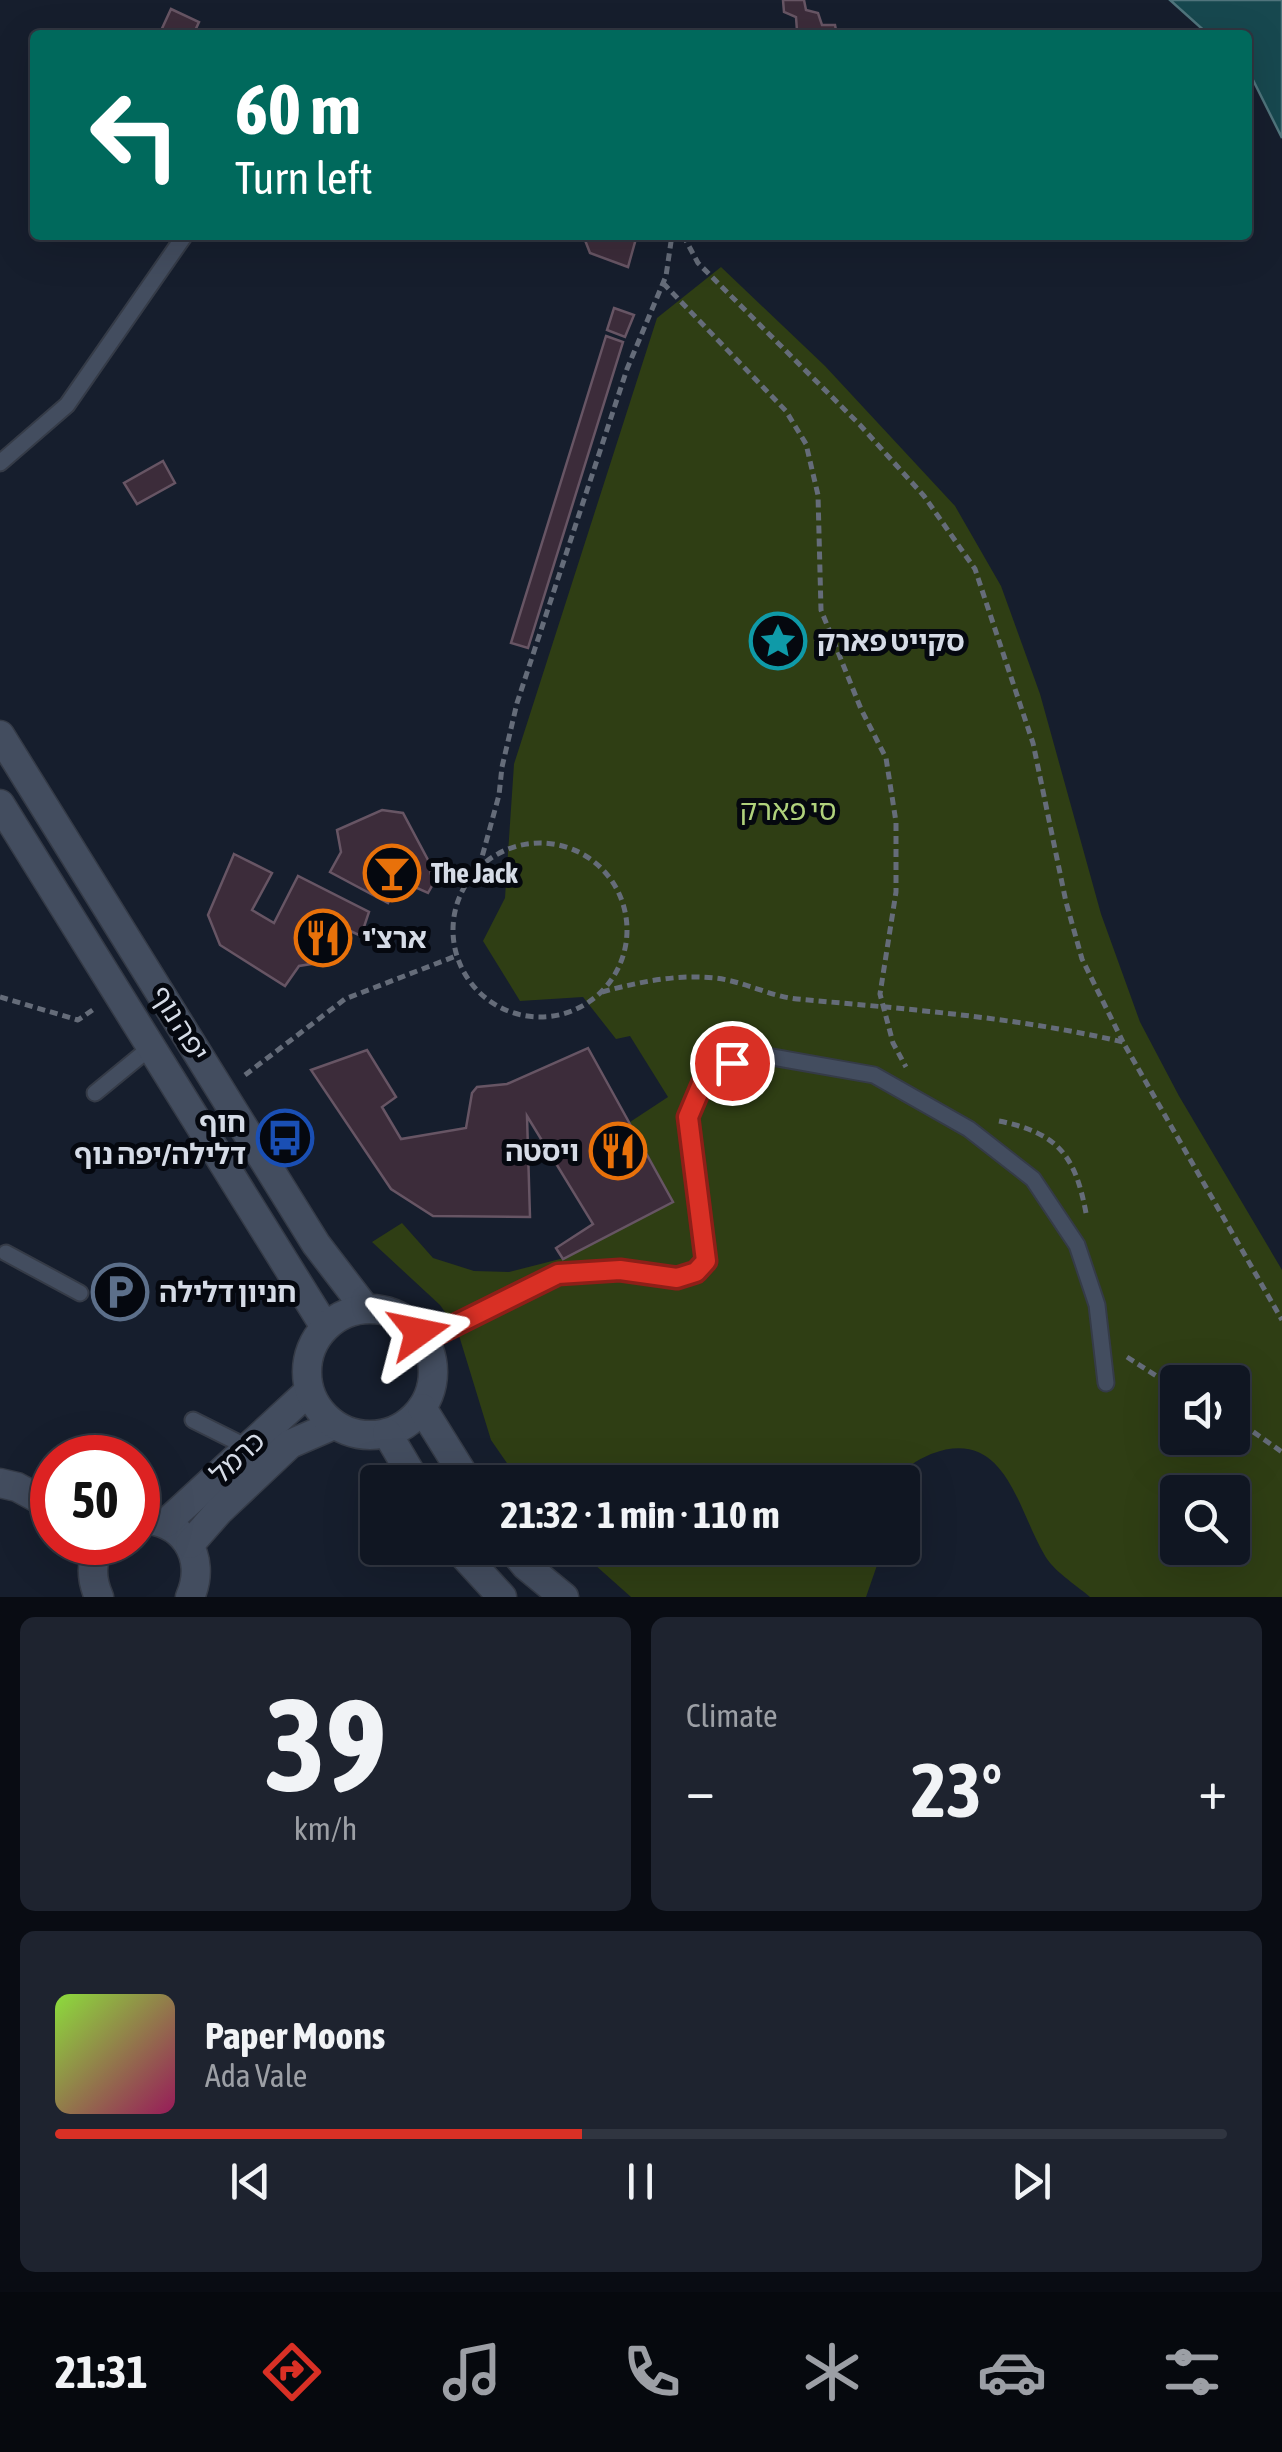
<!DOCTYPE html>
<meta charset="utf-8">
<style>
:root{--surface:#101622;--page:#1e232f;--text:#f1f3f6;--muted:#9c9fa5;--line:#303540;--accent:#d93025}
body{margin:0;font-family:"Asap Condensed","Noto Sans Hebrew",sans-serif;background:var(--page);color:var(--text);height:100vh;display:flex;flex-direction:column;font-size:38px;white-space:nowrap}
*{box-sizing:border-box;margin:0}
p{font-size:32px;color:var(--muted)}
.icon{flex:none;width:55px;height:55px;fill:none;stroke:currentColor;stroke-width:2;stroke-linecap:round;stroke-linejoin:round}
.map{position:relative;height:1597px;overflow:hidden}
.side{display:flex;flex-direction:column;gap:20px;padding:20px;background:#090c13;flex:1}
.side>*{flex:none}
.guide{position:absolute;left:30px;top:30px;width:1222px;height:210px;border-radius:10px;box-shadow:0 10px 40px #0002,0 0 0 2px var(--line);background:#00695c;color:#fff;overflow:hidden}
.buttons{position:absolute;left:1160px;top:1365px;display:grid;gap:20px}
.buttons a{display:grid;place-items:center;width:90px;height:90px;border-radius:10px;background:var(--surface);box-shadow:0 10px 40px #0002,0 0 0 2px var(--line);font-size:50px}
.speed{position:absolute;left:30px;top:1435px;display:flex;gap:20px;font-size:50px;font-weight:700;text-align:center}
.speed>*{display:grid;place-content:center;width:130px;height:130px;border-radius:50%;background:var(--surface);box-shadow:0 10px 40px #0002,0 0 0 2px var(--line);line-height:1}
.speed .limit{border:15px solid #d22;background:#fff;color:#111}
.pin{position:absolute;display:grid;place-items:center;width:85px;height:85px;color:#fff;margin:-42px;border:5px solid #fff;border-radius:50%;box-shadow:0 2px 10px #0007}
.me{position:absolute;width:110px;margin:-55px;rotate:78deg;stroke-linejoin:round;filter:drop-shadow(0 0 8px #0008)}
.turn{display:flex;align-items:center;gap:35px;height:210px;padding:0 40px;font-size:45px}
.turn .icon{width:130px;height:130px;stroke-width:2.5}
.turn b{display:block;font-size:70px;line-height:85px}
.big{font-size:75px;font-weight:700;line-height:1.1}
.side .card{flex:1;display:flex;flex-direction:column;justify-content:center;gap:15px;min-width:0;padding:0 35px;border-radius:15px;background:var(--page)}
.side .dial{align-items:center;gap:0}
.dial b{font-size:130px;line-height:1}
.song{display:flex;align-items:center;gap:30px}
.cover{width:120px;height:120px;border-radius:15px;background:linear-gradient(135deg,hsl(90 70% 55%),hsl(330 70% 35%))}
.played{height:10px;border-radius:5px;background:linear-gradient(90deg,var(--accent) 45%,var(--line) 45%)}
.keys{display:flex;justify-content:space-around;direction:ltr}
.heat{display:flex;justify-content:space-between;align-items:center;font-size:55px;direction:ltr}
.side .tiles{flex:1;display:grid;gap:20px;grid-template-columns:1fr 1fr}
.card:last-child{grid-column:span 2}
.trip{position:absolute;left:360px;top:1465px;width:560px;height:100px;border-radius:10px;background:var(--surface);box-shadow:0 10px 40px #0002,0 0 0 2px var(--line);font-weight:700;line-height:100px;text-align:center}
.tab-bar{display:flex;height:160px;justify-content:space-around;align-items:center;background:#06090e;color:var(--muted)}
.tab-bar .icon{width:70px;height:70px}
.tab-bar .current{color:var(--accent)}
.tab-bar b{font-size:45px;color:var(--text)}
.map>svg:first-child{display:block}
.green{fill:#2f3e14;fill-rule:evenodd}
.water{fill:#17484f;stroke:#50747c;stroke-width:2.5}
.building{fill:#3c2c3a;stroke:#675564;stroke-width:2.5}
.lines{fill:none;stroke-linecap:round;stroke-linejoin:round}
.service-casing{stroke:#353b47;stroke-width:19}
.minor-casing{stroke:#353b47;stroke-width:31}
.secondary-casing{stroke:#353b47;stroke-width:31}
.path{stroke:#656c79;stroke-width:5;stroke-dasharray:8 5;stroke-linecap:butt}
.service{stroke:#434d5f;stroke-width:15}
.minor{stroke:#434d5f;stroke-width:28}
.secondary{stroke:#434d5f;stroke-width:28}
.route-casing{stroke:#8d1f18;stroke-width:25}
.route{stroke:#d93025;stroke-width:18}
.labels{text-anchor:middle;stroke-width:10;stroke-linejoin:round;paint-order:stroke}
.poi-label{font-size:28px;font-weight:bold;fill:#d5dbe6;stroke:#05080f;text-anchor:start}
.park-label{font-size:28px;fill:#b0d27c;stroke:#05080f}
.street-label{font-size:28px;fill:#d5dbe6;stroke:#05080f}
</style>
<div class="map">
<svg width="1282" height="1597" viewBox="0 0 1282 1597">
<rect width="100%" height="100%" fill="#161e2d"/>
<g class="green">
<path d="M 721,267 L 825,366 L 955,506 L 1001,586 L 1040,694 L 1101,914 L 1140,1022 L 1179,1096 L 1282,1270 L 1282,1597 L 1090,1597 C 1075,1584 1053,1571 1044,1554 C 1017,1508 1005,1426 931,1454 C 917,1460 902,1469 896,1482 L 520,1482 L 491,1440 L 457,1329 L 440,1305 L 372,1242 L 402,1223 L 433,1258 L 474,1271 L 509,1272 L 564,1258 L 664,1202 L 666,1188 L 630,1122 L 668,1097 L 630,1036 L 616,1039 L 583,997 L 520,1001 L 483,941 L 505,898 L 514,764 L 657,318 ZM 1178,1382 L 1232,1382 L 1232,1438 L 1178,1438 ZM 1178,1492 L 1232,1492 L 1232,1548 L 1178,1548 Z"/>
<path d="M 576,1548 L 883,1548 L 866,1597 L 631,1597 Z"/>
</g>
<path class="water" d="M 1170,0 L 1282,0 L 1282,138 L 1248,70 L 1248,35 L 1209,35 Z"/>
<g class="building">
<path d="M 783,0 L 804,0 L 806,10 L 818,13 L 822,25 L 835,25 L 837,35 L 807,35 L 797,31 L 796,17 L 784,12 Z"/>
<path d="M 171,9 L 199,22 L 193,35 L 159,35 Z"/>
<path d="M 583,235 L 637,235 L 628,267 L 590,253 Z"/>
<path d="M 614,308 L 634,315 L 625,337 L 607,330 Z"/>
<path d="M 606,336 L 623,342 L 528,648 L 511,643 Z"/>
<path d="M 163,461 L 175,483 L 137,504 L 124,483 Z"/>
<path d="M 382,810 L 403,813 L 428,860 L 433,884 L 428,893 L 399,880 L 388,903 L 330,872 L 341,852 L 337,830 Z"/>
<path d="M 234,854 L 272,873 L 252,910 L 274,923 L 298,876 L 369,912 L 361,936 L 346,929 L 330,961 L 299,966 L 285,986 L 220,945 L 208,915 Z"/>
<path d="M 588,1048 L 673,1202 L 563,1259 L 556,1248 L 593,1224 L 527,1116 L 530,1217 L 433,1216 L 391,1189 L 311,1070 L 367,1050 L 396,1097 L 382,1107 L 401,1139 L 466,1128 L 472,1093 L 477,1087 L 507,1084 Z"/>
</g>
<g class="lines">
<g class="service-casing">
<g id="service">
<path d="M 0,463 L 67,405 L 185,235"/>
<path d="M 95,1093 L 151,1047"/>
<path d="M 6,1253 L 80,1293"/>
<path d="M 425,1341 L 558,1274 L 620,1270 L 677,1277 L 696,1272 L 706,1261 L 688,1117 L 707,1072 L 755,1054 L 874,1075 L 969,1129 L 1033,1179 L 1077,1245 L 1097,1305 L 1106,1383"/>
<path d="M 193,1420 L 247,1447"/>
</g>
</g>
<g class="minor-casing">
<g id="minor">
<path d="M 0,1483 L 17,1487 L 52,1506"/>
<path d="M 138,1520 C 182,1517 208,1557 190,1597"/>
<path d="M 166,1523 L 308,1392"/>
<path d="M 190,1544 L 219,1511 L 290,1444 L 334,1425"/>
<path d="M 99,1597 C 91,1579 90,1560 102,1542"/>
</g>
</g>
<g class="secondary-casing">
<g id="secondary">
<path d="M 0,735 L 316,1244 L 365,1308"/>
<path d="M 0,804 L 325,1327"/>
<circle cx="370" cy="1372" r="63"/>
<path d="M 422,1408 L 468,1482"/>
<path d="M 387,1433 L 416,1482"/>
<path d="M 457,1548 L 502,1597"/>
<path d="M 511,1548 L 526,1566 L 564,1597"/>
</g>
</g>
<g class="path">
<path d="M 683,235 L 698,263 L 860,425 L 924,496 L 975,569 L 1033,743 L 1066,902 L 1082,959 L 1123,1042"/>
<path d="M 663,283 L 786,411 L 806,444 L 818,495 L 821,610 L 861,709 L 886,758 L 896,822 L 896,892 L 880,994 L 893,1043 L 906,1067"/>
<circle cx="540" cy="930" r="87"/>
<path d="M 479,868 L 499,795 L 502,767 L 517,703 L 627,369 L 666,276 L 672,235"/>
<path d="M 602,992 C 639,982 676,974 715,978 C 743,981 769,996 797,999 C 906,1009 1016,1017 1123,1042 L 1282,1320"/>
<path d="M 0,997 L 78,1020 L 94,1009"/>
<path d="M 245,1075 L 345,999 L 456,956"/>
<path d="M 999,1121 C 1057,1133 1075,1154 1086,1213"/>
<path d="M 1127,1357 L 1178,1390"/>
<path d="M 1232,1417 L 1282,1452"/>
</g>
<use href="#service" class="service"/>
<use href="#minor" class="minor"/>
<use href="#secondary" class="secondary"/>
</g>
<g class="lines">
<g class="route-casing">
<path id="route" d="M 419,1332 L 425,1340 L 558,1274 L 620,1270 L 677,1278 L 696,1272 L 706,1261 L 688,1117 L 707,1072 L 732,1063"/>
</g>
<use href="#route" class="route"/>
</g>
<defs>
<g id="sight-ring" transform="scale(2.875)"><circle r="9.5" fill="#05080f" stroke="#0f9aa8" stroke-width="1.5"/><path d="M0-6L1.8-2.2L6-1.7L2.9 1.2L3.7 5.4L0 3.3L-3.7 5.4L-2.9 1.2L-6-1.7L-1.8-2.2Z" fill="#0f9aa8"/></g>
<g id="bar-ring" transform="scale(2.875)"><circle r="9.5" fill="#05080f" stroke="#e8710a" stroke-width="1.5"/><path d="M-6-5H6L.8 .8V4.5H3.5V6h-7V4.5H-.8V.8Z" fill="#e8710a"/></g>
<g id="restaurant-ring" transform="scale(2.875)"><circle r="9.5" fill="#05080f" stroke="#e8710a" stroke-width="1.5"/><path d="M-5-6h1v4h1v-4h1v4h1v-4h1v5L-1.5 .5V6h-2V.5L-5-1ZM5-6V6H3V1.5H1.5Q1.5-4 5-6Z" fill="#e8710a"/></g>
<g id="bus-ring" transform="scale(2.875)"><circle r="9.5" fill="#05080f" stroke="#1a4fb4" stroke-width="1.5"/><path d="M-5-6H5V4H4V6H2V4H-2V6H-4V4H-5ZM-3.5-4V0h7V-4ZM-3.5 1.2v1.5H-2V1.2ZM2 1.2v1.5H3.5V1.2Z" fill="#1a4fb4"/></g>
<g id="parking-ring" transform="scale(2.875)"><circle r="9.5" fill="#05080f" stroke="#5c6f8a" stroke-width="1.5"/><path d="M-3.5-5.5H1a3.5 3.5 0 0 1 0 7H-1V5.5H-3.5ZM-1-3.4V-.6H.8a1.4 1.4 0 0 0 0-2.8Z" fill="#5c6f8a"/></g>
</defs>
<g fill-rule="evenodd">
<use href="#sight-ring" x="778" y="641"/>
<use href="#bar-ring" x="392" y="873"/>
<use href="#restaurant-ring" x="323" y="938"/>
<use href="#bus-ring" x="285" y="1138"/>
<use href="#restaurant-ring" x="618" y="1151"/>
<use href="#parking-ring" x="120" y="1292"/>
</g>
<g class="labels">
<g class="poi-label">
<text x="817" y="651">סקייט פארק</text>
<text x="431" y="883">The Jack</text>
<text x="362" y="948">ארצ'י</text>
<text x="246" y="1132" text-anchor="end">חוף<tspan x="246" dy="32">דלילה/יפה נוף</tspan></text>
<text x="579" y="1161" text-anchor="end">ויסטה</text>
<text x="159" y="1302">חניון דלילה</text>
</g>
<g class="park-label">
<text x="788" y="820">סי פארק</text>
</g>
<g class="street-label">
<text transform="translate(180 1023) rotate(58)" y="10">יפה נוף</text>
<text transform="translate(237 1457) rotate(-43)" y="10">כרמל</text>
</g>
</g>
</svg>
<div class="buttons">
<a><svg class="icon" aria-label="sound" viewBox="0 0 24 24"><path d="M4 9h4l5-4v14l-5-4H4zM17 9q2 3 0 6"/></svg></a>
<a><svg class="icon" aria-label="search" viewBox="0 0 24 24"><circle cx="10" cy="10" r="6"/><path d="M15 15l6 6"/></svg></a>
</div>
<div class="speed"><div class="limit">50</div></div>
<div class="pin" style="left:732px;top:1063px;background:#d93025"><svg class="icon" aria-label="arrive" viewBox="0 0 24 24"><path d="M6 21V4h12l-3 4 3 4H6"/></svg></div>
<svg class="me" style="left:419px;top:1332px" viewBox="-20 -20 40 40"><path d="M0-17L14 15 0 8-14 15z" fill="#d93025" stroke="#fff" stroke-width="4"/></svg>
<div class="trip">21:32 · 1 min · 110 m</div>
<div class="guide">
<div class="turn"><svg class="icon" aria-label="left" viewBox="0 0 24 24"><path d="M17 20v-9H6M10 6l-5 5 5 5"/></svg><div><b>60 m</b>Turn left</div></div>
</div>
</div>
<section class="side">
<div class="tiles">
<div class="card dial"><b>39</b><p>km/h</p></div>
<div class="card"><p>Climate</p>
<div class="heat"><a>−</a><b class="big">23°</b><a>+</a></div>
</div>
<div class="card">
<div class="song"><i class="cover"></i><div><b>Paper Moons</b><p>Ada Vale</p></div></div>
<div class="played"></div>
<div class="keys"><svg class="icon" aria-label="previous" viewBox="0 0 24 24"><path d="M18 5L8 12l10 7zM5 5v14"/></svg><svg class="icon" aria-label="pause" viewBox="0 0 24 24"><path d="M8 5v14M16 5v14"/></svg><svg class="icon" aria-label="next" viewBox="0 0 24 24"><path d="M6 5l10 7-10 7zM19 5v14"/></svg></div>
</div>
</div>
</section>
<nav class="tab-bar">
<b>21:31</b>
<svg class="icon current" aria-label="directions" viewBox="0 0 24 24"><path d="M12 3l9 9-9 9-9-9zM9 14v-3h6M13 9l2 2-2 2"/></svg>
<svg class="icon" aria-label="music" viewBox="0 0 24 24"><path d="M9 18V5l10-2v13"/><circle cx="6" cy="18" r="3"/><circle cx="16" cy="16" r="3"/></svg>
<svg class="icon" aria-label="phone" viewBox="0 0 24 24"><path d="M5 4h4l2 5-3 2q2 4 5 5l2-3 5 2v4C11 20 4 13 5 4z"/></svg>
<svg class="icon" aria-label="climate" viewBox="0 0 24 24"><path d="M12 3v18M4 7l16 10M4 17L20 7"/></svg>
<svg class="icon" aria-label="car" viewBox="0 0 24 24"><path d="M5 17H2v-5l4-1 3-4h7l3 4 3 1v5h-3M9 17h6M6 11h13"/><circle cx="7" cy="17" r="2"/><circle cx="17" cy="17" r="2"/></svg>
<svg class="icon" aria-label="filters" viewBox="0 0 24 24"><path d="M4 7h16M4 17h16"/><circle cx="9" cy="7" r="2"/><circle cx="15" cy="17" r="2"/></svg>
</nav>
